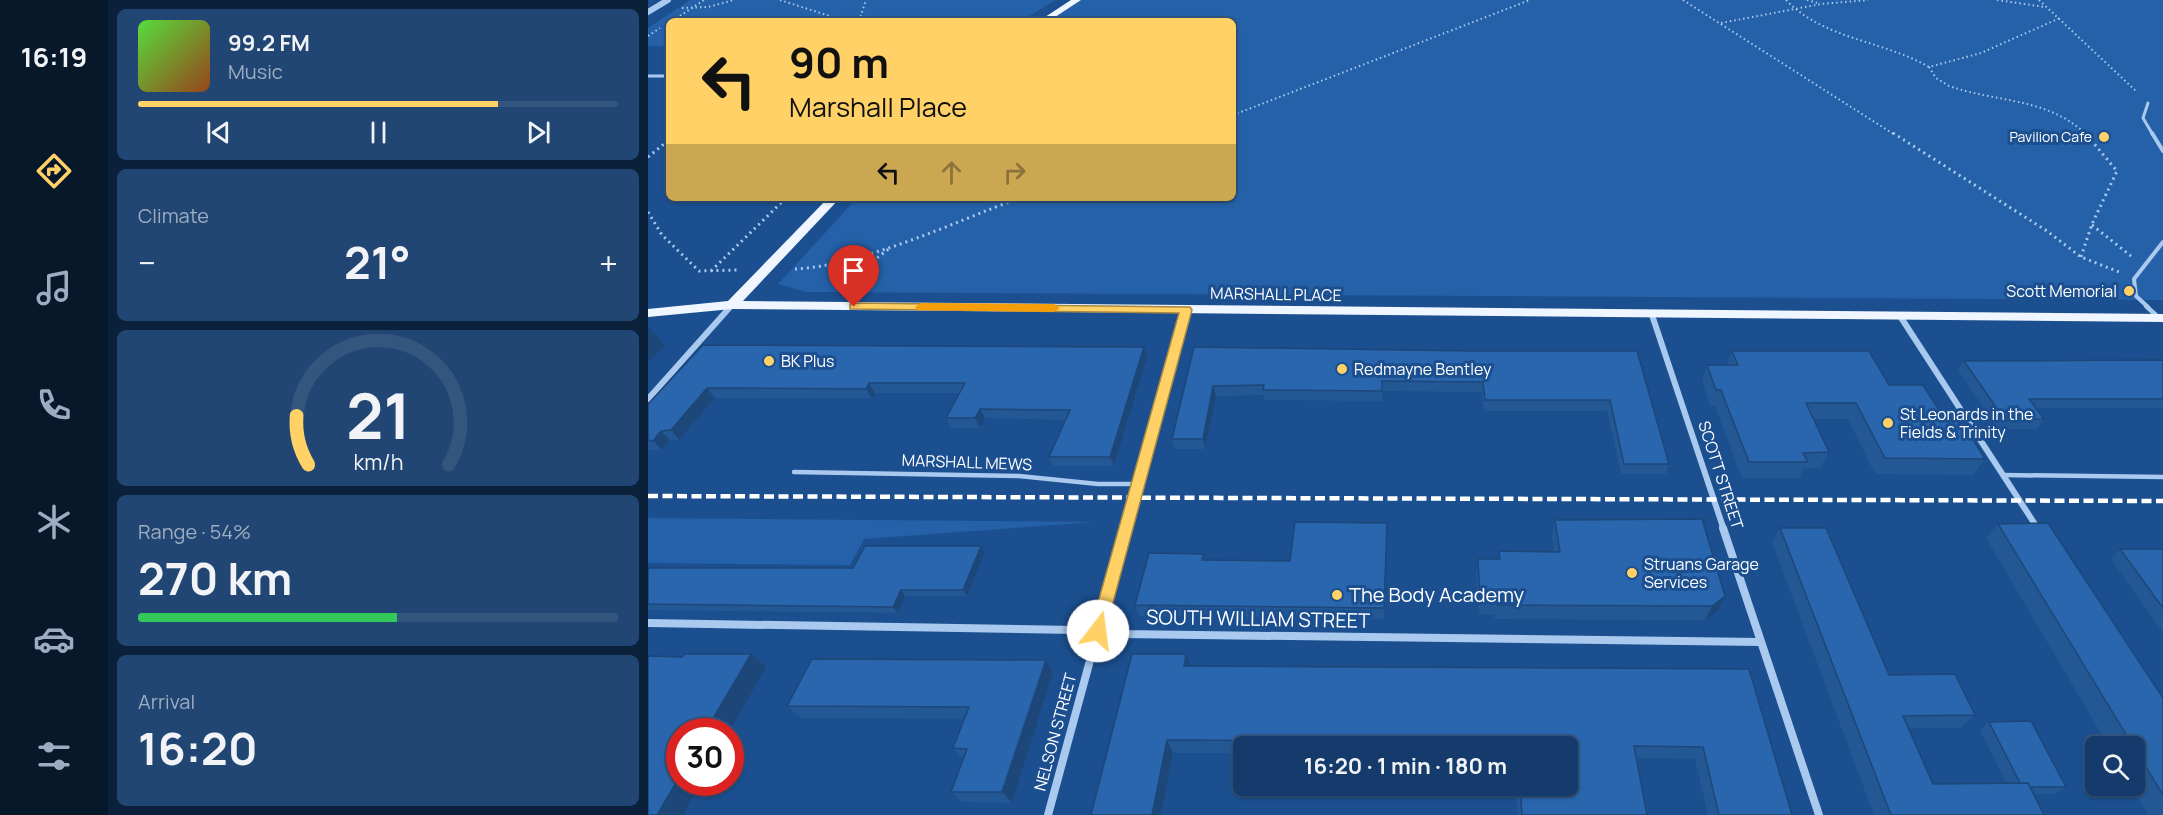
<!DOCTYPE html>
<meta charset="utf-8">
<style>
:root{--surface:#143b6b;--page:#214673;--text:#f1f3f6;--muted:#9dadc1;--line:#33557e;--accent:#ffd166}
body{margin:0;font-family:Manrope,sans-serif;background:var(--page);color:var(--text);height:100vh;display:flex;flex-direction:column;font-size:22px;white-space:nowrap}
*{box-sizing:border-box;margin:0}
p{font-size:20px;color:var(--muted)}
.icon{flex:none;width:33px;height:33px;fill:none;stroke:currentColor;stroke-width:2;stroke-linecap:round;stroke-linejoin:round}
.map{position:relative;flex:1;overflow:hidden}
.panel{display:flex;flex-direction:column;gap:9px;padding:9px;background:#0b203b;width:540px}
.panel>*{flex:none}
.hud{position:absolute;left:18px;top:18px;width:570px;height:183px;border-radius:9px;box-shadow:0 2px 4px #0004,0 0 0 2px var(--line);background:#ffd166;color:#111;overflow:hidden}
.tools{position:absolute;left:1437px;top:736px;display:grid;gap:12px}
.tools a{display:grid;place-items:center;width:60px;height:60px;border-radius:9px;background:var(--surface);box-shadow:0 2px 4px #0004,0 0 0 2px var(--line);font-size:30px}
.speed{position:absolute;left:18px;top:718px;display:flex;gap:12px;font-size:30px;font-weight:700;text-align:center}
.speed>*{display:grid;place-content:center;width:78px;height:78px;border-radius:50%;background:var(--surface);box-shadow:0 2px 4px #0004,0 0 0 2px var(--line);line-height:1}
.speed .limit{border:9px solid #d22;background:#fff;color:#111}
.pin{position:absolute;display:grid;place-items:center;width:51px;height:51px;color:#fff;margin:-62px -26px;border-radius:50% 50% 50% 0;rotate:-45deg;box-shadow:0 0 6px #0007}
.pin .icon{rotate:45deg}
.me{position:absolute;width:66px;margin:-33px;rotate:15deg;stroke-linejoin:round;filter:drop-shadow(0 0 4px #0008)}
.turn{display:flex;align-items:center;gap:21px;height:126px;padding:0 24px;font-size:27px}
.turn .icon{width:78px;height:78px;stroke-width:2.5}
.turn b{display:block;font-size:42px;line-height:51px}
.lanes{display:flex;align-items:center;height:57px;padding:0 24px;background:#0003;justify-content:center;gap:30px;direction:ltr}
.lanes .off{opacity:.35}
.big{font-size:45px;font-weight:700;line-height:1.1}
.panel .card{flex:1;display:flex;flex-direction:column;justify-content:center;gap:9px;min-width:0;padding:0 21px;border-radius:9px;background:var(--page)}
.panel .dial{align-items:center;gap:0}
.dial svg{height:156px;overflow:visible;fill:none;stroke:var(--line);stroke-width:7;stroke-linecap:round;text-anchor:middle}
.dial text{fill:var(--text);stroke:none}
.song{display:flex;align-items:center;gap:18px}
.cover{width:72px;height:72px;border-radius:9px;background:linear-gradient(135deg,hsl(110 70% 55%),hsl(20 70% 35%))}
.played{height:6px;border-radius:3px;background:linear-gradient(90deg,var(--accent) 75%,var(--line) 75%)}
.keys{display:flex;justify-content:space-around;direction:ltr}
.heat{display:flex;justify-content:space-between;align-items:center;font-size:33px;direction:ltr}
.charge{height:9px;border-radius:4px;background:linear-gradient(90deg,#34c759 54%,var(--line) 0)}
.trip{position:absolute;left:585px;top:736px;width:345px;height:60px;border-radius:9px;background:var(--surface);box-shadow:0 2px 4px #0004,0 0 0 2px var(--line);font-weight:700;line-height:60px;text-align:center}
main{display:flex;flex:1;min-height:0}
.tab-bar{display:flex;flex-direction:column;width:108px;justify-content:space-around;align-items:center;background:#08182b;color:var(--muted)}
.tab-bar .icon{width:42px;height:42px}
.tab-bar .selected{color:var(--accent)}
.tab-bar b{font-size:27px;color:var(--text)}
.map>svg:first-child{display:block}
.green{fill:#2461a8}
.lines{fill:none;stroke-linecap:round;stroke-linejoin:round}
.path-far1{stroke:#a9c9ee;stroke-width:2;stroke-dasharray:1.5 3;stroke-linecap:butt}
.path{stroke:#a9c9ee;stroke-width:3;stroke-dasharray:2 4;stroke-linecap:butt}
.service-far2{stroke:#a9c9ee;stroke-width:3}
.service-far1{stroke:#a9c9ee;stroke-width:4}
.service{stroke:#a9c9ee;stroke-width:4.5}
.minor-far2{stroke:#a9c9ee;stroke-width:4.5}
.minor-far1{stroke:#a9c9ee;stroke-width:6}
.minor{stroke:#a9c9ee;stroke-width:8}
.tertiary{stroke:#a9c9ee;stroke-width:6}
.primary{fill:#f0f6ff;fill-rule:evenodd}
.rail{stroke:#fff;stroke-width:4.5;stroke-dasharray:10 4.5;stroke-linecap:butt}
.wall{fill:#245895}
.shaded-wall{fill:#1d4779}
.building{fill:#2a66ad;stroke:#1d4779;stroke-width:1.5}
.route{fill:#ffd166;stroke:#a68842;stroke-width:1.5}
.slow{fill:#f59e0b}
.poi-dot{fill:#ffd166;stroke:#1b4f8f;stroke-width:2}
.labels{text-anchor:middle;stroke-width:6;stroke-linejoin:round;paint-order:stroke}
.far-poi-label{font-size:14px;fill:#fff;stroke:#1b4f8f;text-anchor:end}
.poi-label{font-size:16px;fill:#fff;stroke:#1b4f8f;text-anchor:start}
.street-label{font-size:16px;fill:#fff;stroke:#1b4f8f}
.near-poi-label{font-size:20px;fill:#fff;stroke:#1b4f8f;text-anchor:start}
.near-street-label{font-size:20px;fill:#fff;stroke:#1b4f8f}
</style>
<main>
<nav class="tab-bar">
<b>16:19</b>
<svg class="icon selected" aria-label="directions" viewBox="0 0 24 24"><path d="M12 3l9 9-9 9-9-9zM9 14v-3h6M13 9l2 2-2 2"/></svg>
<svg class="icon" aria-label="music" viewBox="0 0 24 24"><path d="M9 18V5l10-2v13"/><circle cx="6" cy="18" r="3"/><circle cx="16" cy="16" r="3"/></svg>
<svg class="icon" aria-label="phone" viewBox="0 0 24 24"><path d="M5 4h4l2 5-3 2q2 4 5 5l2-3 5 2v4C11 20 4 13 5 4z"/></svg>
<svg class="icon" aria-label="climate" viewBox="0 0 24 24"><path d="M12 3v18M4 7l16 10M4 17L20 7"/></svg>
<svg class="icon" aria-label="car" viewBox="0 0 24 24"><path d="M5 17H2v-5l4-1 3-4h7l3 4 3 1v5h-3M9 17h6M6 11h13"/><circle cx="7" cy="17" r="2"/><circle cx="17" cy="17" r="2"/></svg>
<svg class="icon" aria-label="filters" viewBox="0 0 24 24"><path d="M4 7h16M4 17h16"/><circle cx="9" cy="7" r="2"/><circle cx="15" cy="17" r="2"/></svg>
</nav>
<section class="panel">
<div class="card">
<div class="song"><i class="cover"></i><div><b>99.2 FM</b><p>Music</p></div></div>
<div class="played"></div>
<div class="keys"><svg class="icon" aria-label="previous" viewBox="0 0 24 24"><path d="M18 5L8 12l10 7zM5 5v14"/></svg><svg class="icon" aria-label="pause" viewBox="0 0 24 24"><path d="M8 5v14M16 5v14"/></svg><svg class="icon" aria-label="next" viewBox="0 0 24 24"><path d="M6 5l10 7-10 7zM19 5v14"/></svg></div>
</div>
<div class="card"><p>Climate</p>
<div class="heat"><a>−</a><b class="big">21°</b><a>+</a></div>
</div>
<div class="card dial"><svg viewBox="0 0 100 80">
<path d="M14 69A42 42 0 1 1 86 69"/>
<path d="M14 69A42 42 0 0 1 8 44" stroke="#ffd166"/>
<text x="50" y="56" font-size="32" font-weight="700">21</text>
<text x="50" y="72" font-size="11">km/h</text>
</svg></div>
<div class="card"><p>Range · 54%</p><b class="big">270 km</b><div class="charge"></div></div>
<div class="card"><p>Arrival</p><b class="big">16:20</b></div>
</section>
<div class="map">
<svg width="1515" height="815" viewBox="0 0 1515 815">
<rect width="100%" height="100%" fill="#1b4f8f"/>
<g class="green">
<path d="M 42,0 L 408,0 L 373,21 L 21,21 L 21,46 L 0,46 L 0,28 Z"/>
<path d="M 431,0 L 1515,0 L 1515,300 L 158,292 L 130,284 L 209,198 L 585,198 L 585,21 L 396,21 Z"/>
<path d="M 0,518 L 447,522 L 216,539 L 202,565 L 0,563 Z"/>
</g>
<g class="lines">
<g class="path-far1">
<path d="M 132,0 L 197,21"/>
<path d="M 1035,0 L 1247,135"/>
<path d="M 1138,0 C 1177,40 1234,40 1281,67 L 1333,53 L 1412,18"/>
<path d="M 1159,0 L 1170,3"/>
<path d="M 1349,0 L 1397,7"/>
<path d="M 1391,0 L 1489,92"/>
<path d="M 34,8 L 60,7 L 86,0"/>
<path d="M 32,16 L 56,0"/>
<path d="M 211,21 L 218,0"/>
<path d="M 1073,23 L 1173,4 L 1220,0"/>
<path d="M 0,36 L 12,28"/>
<path d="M 1281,67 L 1288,78 L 1301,86 C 1350,103 1399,97 1439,135"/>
<path d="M 585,115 L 882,0"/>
</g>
<g class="path">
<path d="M 1245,133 L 1399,231 L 1433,257 L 1471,272"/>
<path d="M 0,157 L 21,140"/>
<path d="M 0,212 L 14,235 L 51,271 L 89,270"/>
<path d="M 1444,225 L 1483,256"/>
<path d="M 1433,257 L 1444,224 L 1469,171 L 1437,133"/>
<path d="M 147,269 C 213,266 307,222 371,198"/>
<path d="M 63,271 L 138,198"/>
<path d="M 191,287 L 242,248"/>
</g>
<g class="service-far2">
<path d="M 0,76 L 21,76"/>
<path d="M 1500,103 L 1495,118 L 1505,135"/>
</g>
<g class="service-far1">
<path d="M 1504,133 L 1515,151"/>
<path d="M 1500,307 L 1488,296 L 1486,279 L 1515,242"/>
</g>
<g class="service">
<path d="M 1498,306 L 1510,317"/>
<path d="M 146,472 L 371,476 L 450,484 L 490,484"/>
<path d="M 1355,475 L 1515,477"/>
</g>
<path class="minor-far2" d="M 82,307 L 84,305"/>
<g class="minor-far1">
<path d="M 1004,315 L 1076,530"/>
<path d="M 1252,316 L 1390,529"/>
<path d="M 0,399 L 83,306"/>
<path d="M 478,530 L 538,310"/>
</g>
<g class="minor">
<path d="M 1075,528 L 1171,815"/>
<path d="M 0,623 L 427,630 L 474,634 L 1112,642"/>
<path d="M 400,815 L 478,528"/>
</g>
<path class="tertiary" d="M 0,12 L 20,0"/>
<g class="primary">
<path d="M 423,0 L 433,0 L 401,21 L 391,21 Z"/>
<path d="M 180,198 L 192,198 L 95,301 L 1515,314 L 1515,322 L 84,309 L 0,317 L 0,309 L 80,301 Z"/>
</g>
<path class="rail" d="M 0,496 L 1515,501"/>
</g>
<g class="wall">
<path d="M 55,345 L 496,347 L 499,357 L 466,466 L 406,466 L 401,457 L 418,420 L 337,418 L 332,428 L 303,428 L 298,418 L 312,393 L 227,393 L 224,398 L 67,398 L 31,440 L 22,440 L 14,450 L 0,450 L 0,404 Z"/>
<path d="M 546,347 L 823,351 L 989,351 L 1021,464 L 1018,474 L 973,474 L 959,411 L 836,411 L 834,392 L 734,391 L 734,401 L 616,400 L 616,395 L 568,396 L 557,449 L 527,449 L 524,439 Z"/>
<path d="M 1084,351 L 1241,385 L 1291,410 L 1337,459 L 1325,475 L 1227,474 L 1200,419 L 1166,419 L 1181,452 L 1172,468 L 1156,468 L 1151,478 L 1094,478 L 1067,406 L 1062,406 L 1054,381 L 1059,365 L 1079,365 Z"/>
<path d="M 1515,360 L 1515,408 L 1388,408 L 1396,419 L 1389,429 L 1350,429 L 1310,370 L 1316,361 Z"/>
<path d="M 1054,519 L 1070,611 L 1057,620 L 847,619 L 846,615 L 831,614 L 828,574 L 830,559 L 850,559 L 851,551 L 906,552 L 904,535 L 907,520 Z"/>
<path d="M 739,523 L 736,619 L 492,616 L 487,605 L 558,560 L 642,561 Z"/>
<path d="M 1350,524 L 1515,698 L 1515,815 L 1500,815 L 1483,786 L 1486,786 L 1486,747 L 1461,747 L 1338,538 Z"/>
<path d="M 1132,528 L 1241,675 L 1327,715 L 1313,728 L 1261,728 L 1285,784 L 1358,783 L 1332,730 L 1341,722 L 1418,787 L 1407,794 L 1385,794 L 1396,815 L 1226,815 L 1124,542 Z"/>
<path d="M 333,546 L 337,552 L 319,596 L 257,596 L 250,613 L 0,610 L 0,568 L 205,568 Z"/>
<path d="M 1472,549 L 1515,549 L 1515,633 L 1463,559 Z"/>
<path d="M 543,666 L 1101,669 L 1144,815 L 1060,815 L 1047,759 L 989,758 L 999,815 L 870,815 L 868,786 L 920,786 L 920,747 L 596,747 L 596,753 L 525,753 L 513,815 L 443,815 Z"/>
<path d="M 405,672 L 364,803 L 314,802 L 303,792 L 315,759 L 305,748 L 316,719 L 153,718 L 139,706 Z"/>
</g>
<g class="shaded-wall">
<path d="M 0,326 L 17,345 L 0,362 Z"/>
<path d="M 496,347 L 499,357 L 466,466 L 462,457 Z"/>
<path d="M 221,383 L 227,393 L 224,398 L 218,389 Z"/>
<path d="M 565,386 L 568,396 L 557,449 L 555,439 Z"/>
<path d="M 59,388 L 67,398 L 31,440 L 23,430 Z"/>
<path d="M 332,409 L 337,418 L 332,428 L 327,418 Z"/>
<path d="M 13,431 L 22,440 L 14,450 L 5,441 Z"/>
<path d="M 739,523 L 739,535 L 736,619 L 736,608 Z"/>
<path d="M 333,546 L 337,552 L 319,596 L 315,590 Z"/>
<path d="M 253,590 L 257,596 L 250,613 L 245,607 Z"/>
<path d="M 1077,596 L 1070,611 L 1057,620 L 1064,606 Z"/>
<path d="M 103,654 L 118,667 L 81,732 L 57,732 Z"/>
<path d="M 538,654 L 544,668 L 536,666 Z"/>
<path d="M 398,660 L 405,672 L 364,803 L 354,792 Z"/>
<path d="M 519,740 L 525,753 L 513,815 L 504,815 Z"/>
<path d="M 32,776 L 32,783 L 53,783 L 35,815 L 9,815 Z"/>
</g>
<g class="building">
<path d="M 55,345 L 496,347 L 462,457 L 401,457 L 422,410 L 332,409 L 327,418 L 298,418 L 317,383 L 221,383 L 218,389 L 59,388 L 23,430 L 13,431 L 5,441 L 0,440 L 0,404 Z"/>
<path d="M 546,347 L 823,351 L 989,351 L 1021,464 L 976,464 L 962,400 L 837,400 L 835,382 L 734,381 L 734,391 L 615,390 L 616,385 L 565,386 L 555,439 L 524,439 Z"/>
<path d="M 1084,351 L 1221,351 L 1241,385 L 1275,385 L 1291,410 L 1307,410 L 1337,459 L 1237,458 L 1208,403 L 1158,403 L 1181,452 L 1155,453 L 1160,462 L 1101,462 L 1073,390 L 1068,390 L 1059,365 L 1090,365 Z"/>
<path d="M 1515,360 L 1515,399 L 1381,399 L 1396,419 L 1357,420 L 1316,361 Z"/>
<path d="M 1054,519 L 1077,596 L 1064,606 L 849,605 L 848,600 L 832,600 L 830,559 L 852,559 L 851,551 L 912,552 L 907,520 Z"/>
<path d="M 647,522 L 739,523 L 736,608 L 487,605 L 501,553 L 556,554 L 554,560 L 642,561 Z"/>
<path d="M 1400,523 L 1515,698 L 1515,795 L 1350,524 Z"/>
<path d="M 1132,528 L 1178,528 L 1241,675 L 1307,674 L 1327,715 L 1255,716 L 1285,784 L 1380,783 L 1396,815 L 1243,815 Z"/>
<path d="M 217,546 L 333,546 L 315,590 L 253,590 L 245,607 L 0,604 L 0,568 L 205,568 Z"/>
<path d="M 1472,549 L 1515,549 L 1515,608 Z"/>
<path d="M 37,654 L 103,654 L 57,732 L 32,732 L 32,776 L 9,815 L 0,815 L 0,656 L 34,657 Z"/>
<path d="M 484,654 L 538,654 L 536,666 L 1101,669 L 1144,815 L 1071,815 L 1055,747 L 986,746 L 999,815 L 874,815 L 872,786 L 920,786 L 920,747 L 868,747 L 868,742 L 519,740 L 504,815 L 443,815 Z"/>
<path d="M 164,659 L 398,660 L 354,792 L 303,792 L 319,749 L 305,748 L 321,707 L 139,706 Z"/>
<path d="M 1383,721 L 1418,787 L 1382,787 L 1380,783 L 1372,783 L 1341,722 Z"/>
</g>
<path class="route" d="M 206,303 L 542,307 L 544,310 L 456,636 L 450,639 L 444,636 L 442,631 L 531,313 L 202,309 L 202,304 Z"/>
<path class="slow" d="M 273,303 L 406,304 L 412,308 L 406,312 L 269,310 L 267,307 Z"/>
<g class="poi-dot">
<circle cx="1456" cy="137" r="6"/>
<circle cx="1481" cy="291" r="6"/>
<circle cx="121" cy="361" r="6"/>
<circle cx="694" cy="369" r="6"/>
<circle cx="1240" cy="423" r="6"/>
<circle cx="984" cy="573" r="6"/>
<circle cx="689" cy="595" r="6"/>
</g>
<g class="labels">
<g class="far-poi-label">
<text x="1444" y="142">Pavilion Cafe</text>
</g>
<g class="poi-label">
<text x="1469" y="297" text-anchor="end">Scott Memorial</text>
<text x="133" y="367">BK Plus</text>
<text x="706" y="375">Redmayne Bentley</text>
<text x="1252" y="420">St Leonards in the<tspan x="1252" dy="18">Fields &amp; Trinity</tspan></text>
<text x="996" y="570">Struans Garage<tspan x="996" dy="18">Services</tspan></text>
</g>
<g class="street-label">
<text transform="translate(628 294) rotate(1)" y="6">MARSHALL PLACE</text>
<text transform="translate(319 462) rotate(2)" y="6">MARSHALL MEWS</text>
<text transform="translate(1073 475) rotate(72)" y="6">SCOTT STREET</text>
<text transform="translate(407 732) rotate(-75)" y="6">NELSON STREET</text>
</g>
<g class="near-poi-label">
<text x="701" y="602">The Body Academy</text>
</g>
<g class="near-street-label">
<text transform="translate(610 619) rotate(1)" y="7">SOUTH WILLIAM STREET</text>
</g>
</g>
</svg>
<div class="tools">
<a><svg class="icon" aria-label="search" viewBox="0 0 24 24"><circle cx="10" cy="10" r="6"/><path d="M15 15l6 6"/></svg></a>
</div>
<div class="speed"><div class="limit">30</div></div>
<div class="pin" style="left:206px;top:307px;background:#d93025"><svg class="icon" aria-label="arrive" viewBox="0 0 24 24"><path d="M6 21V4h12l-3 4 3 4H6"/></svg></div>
<svg class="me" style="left:450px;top:631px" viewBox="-20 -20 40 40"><circle r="19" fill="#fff"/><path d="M0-13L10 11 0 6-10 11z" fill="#ffd166"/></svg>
<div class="trip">16:20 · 1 min · 180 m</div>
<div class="hud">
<div class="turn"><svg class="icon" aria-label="left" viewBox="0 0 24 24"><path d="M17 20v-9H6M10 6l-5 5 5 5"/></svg><div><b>90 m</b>Marshall Place</div></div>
<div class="lanes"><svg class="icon" aria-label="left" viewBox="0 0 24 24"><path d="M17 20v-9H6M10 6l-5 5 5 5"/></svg><svg class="icon off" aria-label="ahead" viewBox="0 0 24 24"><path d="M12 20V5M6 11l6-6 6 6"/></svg><svg class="icon off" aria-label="right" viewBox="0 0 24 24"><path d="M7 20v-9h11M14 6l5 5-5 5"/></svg></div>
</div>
</div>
</main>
